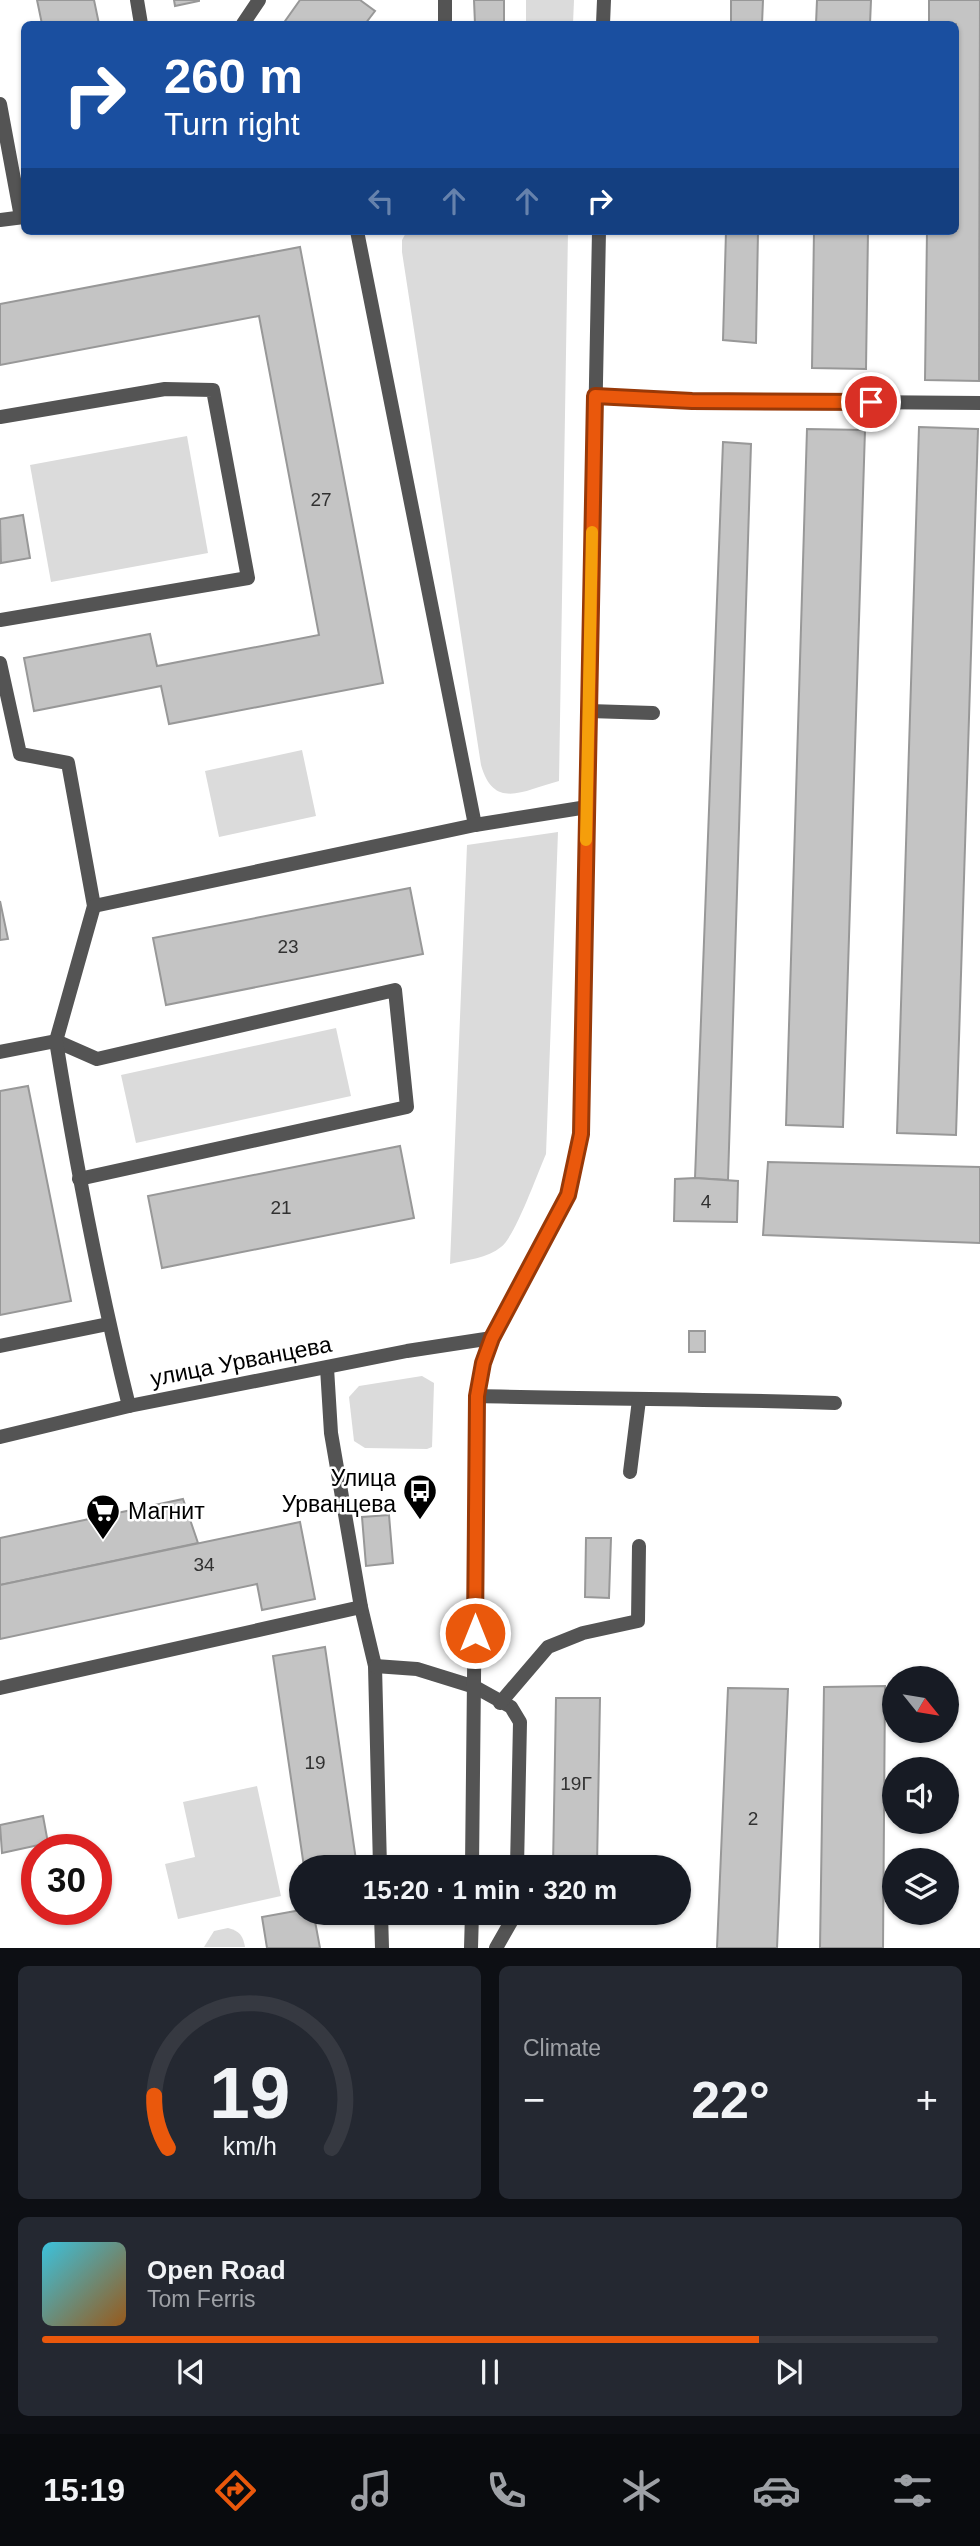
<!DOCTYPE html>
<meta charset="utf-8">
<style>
:root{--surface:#171b24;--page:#242831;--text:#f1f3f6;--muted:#9ea1a6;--line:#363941;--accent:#ea580c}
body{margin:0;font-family:Helvetica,sans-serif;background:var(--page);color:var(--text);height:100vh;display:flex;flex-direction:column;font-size:26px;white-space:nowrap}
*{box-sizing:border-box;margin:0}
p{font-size:23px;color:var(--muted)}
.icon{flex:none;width:38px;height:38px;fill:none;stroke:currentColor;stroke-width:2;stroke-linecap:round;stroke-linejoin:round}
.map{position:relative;height:1948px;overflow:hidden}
.drawer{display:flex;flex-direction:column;gap:18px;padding:18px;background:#0d0f14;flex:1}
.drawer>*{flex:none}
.banner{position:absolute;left:21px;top:21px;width:938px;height:214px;border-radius:10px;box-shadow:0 2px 5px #0004;background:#1a4fa0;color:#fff;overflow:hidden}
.needle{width:46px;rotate:120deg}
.buttons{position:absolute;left:882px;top:1666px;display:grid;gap:14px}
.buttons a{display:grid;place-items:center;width:77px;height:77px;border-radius:50%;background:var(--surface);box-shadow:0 2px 5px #0004;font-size:35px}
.speed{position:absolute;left:21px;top:1834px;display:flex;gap:14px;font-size:35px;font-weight:700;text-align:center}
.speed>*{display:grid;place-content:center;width:91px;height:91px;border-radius:50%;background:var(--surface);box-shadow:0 2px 5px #0004;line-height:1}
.speed .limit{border:10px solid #d22;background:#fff;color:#111}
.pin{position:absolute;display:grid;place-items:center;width:60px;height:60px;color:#fff;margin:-30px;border:4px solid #fff;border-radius:50%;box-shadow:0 2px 7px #0007}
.me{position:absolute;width:77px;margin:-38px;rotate:0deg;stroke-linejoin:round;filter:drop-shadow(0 0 5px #0008)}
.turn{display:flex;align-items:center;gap:24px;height:147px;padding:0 28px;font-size:32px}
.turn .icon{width:91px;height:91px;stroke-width:2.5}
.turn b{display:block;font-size:49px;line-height:60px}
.lanes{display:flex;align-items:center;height:66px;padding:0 28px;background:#0003;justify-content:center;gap:35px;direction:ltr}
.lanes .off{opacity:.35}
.big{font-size:52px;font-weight:600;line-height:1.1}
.drawer .card{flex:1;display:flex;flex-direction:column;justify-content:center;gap:10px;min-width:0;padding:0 24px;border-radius:10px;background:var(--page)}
.drawer .dial{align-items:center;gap:0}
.dial svg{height:182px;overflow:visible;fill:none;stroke:var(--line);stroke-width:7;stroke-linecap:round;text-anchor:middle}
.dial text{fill:var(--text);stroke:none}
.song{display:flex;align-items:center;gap:21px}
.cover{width:84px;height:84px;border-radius:10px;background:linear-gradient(135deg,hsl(190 70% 55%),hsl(30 70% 35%))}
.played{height:7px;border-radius:4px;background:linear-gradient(90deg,var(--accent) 80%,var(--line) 80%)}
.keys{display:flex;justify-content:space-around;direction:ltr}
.heat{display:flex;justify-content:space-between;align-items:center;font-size:38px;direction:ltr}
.drawer .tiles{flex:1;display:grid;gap:18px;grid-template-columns:1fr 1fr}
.card:last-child{grid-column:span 2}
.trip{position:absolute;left:289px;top:1855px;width:402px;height:70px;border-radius:35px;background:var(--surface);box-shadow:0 2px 5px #0004;font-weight:600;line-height:70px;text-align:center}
.menu{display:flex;height:112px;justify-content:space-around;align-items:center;background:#090b0e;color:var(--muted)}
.menu .icon{width:49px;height:49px}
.menu .on{color:var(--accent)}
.menu b{font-size:32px;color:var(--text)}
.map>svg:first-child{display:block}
.green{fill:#dbdbdb}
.building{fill:#c4c4c4;stroke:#989898;stroke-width:2}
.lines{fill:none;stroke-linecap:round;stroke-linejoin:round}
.lane{stroke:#545454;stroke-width:14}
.street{stroke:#545454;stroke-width:14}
.route-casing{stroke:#983908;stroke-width:18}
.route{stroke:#ea580c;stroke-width:12}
.slow{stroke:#f59e0b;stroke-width:12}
.labels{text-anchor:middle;stroke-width:5;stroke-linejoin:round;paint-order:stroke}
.number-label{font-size:19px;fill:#313131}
.street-label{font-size:23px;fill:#000;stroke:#fff}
.poi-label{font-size:23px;fill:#000;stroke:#fff;text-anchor:end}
</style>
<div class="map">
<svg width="980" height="1948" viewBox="0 0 980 1948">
<rect width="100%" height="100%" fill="#fff"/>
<g class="green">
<path d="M 526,0 L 574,0 L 573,24 L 526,24 Z"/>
<path d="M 407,231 L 568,231 L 559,781 C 524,790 494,811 481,765 L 402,252 L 402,240 Z"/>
<path d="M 187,436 L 208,553 L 51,582 L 30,465 Z"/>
<path d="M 302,750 L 316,816 L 219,837 L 205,771 Z"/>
<path d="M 558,832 L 546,1154 C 538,1172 515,1237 501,1247 C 488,1258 466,1260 450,1264 L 467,845 Z"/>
<path d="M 336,1028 L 351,1096 L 136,1143 L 121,1075 Z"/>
<path d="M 422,1376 L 434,1383 L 432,1447 L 427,1449 L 365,1448 L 354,1441 L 349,1397 L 359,1386 Z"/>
<path d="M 257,1786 L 281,1896 L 178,1919 L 165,1864 L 195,1857 L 183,1802 Z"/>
<path d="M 228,1928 C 240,1931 243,1936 245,1947 L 204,1947 L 214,1931 Z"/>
</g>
<g class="building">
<path d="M 37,0 L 94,0 L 99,24 L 42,24 Z"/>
<path d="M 174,0 L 199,0 L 199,1 L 175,6 Z"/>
<path d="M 300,0 L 360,0 L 375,11 L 365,24 L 283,24 Z"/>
<path d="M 474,0 L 504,0 L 504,24 L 475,24 Z"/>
<path d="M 731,0 L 763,0 L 762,24 L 731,24 Z"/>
<path d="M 817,0 L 871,0 L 870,24 L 816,24 Z"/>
<path d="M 929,0 L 980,0 L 979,381 L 925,380 L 927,231 L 956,231 L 956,24 L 929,24 Z"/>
<path d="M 726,231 L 758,231 L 756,343 L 723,340 Z"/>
<path d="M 814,231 L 868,231 L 866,369 L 812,368 Z"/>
<path d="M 300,247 L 383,683 L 169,724 L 161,686 L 34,711 L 24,658 L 150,634 L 157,666 L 319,635 L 259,316 L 0,365 L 0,304 Z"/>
<path d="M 919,427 L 978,429 L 956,1135 L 897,1133 Z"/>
<path d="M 807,429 L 865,430 L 843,1127 L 786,1125 Z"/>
<path d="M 723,442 L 751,444 L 728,1180 L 695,1178 Z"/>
<path d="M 23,515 L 30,558 L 1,563 L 0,519 Z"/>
<path d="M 410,888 L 423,954 L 166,1005 L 153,938 Z"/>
<path d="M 0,901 L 8,939 L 0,940 Z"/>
<path d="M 28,1086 L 71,1301 L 0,1315 L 0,1091 Z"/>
<path d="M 400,1146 L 414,1218 L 162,1268 L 148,1196 Z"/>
<path d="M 768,1162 L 980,1167 L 980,1243 L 763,1235 Z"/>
<path d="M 695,1178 L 738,1181 L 737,1222 L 674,1221 L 675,1179 Z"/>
<rect x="689" y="1331" width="16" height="21"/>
<path d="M 183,1499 L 198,1543 L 0,1585 L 0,1538 Z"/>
<path d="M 389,1515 L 393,1563 L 366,1566 L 362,1517 Z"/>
<path d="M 300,1522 L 315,1599 L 262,1610 L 257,1584 L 0,1639 L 0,1585 Z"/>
<path d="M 586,1538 L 611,1538 L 609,1598 L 585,1597 Z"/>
<path d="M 325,1647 L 357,1867 L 304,1867 L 273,1656 Z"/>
<path d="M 885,1686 L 883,1948 L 820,1948 L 824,1687 Z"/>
<path d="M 728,1688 L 788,1689 L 777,1948 L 717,1948 Z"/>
<path d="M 556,1698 L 600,1698 L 597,1867 L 553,1867 Z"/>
<path d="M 43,1816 L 48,1843 L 2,1853 L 0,1825 Z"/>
<path d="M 301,1910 L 301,1913 L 332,1913 L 314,1916 L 320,1948 L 267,1948 L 262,1917 Z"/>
</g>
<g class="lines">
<g class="lane">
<path d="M 137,0 L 141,24"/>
<path d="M 243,24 L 259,0"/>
<path d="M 445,24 L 445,0"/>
<path d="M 0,104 L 21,217"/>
<path d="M 0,220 L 24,217"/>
<path d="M 357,231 L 475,825"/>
<path d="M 595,396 L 716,401 L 980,403"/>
<path d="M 0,417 L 165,389 L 213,390 L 248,578 L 0,620"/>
<path d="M 0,663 L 20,754 L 68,763 L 94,906 L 56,1041 L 97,1059 L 395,990 L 407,1107 L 79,1179"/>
<path d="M 589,711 L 653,713"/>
<path d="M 94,906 L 475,825 L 587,807"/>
<path d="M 0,1052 L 56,1041 C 76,1164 99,1285 129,1406"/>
<path d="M 0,1346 L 108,1324"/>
<path d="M 327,1368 L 331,1433 L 361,1607 L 375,1666 L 380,1867"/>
<path d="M 477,1396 C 597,1399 716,1399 835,1403"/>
<path d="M 630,1472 L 639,1400"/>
<path d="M 375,1666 L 417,1669 L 475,1687 L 511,1707 L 520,1722 L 517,1867"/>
<path d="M 0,1688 L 361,1607"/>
<path d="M 500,1703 L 548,1647 L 583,1633 L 638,1621 L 639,1546"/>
<path d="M 381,1913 L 382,1948"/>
<path d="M 496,1948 L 516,1913"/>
</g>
<g class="street">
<path d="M 603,24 L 604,0"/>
<path d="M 0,1437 L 129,1406 L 407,1351 L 492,1338"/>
<path d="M 472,1867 L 477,1396 L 483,1363 L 492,1338 L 568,1194 L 581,1134 L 599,231"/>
<path d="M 471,1948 L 472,1913"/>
</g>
</g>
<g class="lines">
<g class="route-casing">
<path id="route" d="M 475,1633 L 477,1396 L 483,1363 L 492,1338 L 568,1195 L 581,1134 L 595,396 L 692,401 L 871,402"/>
</g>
<use href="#route" class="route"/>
<path class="slow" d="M 586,840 L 592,532"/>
</g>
<defs>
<g id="bus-pin" transform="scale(1.75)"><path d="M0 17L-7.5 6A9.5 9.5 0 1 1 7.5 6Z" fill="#000" stroke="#fff"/><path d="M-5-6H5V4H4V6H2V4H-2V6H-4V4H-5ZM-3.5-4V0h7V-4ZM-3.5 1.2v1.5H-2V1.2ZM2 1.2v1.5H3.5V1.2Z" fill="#fff"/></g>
<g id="supermarket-pin" transform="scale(1.75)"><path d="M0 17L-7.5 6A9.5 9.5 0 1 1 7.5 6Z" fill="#000" stroke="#fff"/><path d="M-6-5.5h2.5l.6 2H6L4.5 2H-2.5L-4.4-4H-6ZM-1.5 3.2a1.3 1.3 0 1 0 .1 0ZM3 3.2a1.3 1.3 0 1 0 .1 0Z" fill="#fff"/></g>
</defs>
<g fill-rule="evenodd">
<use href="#bus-pin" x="420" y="1491"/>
<use href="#supermarket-pin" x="103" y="1511"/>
</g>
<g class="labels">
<g class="number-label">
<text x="321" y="506">27</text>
<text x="288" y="953">23</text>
<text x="706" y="1208">4</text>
<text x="281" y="1214">21</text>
<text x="204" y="1571">34</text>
<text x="315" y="1769">19</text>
<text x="576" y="1790">19Г</text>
<text x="753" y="1825">2</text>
</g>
<g class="street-label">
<text transform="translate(241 1361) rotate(-11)" y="8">улица Урванцева</text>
</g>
<g class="poi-label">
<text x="396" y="1486">Улица<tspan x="396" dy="26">Урванцева</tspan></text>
<text x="128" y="1519" text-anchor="start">Магнит</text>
</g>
</g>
</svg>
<div class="buttons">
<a><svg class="needle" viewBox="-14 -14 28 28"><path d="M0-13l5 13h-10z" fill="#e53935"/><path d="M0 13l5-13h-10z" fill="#9ea1a6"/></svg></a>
<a><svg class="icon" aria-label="sound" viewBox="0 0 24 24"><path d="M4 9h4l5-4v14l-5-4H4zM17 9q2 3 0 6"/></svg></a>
<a><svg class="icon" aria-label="layers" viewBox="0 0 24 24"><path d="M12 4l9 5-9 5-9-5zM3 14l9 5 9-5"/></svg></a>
</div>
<div class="speed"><div class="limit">30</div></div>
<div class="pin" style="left:871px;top:402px;background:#d93025"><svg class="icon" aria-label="arrive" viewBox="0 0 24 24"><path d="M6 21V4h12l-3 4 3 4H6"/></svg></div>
<svg class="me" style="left:475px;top:1633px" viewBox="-20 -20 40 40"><circle r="17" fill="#ea580c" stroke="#fff" stroke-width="3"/><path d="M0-11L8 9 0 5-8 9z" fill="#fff"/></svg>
<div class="trip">15:20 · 1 min · 320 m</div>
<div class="banner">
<div class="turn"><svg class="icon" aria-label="right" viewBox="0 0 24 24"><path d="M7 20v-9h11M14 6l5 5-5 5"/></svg><div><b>260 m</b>Turn right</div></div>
<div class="lanes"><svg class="icon off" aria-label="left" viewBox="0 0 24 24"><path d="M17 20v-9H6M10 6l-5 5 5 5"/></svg><svg class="icon off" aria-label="ahead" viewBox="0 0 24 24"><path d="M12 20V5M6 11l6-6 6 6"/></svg><svg class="icon off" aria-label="ahead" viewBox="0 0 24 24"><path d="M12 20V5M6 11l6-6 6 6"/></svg><svg class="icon" aria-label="right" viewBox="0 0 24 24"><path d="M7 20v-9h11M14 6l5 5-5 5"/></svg></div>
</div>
</div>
<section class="drawer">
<div class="tiles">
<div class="card dial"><svg viewBox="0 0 100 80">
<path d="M14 69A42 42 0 1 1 86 69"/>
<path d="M14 69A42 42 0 0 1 8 46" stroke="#ea580c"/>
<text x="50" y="56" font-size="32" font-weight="700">19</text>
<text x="50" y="72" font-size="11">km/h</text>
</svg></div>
<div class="card"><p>Climate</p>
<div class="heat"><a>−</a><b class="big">22°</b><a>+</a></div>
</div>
<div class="card">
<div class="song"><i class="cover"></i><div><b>Open Road</b><p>Tom Ferris</p></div></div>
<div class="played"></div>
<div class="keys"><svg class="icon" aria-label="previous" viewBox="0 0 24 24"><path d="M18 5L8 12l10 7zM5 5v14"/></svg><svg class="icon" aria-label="pause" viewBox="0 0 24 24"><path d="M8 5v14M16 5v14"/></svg><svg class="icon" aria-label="next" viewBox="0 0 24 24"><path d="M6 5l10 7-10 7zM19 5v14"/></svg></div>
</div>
</div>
</section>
<nav class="menu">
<b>15:19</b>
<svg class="icon on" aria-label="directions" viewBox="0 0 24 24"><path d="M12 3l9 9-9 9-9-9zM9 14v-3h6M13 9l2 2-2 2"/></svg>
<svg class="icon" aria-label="music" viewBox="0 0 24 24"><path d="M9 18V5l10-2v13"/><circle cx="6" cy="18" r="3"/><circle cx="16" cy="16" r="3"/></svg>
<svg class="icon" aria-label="phone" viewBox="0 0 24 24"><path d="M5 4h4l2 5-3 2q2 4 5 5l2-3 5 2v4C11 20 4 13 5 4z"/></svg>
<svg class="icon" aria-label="climate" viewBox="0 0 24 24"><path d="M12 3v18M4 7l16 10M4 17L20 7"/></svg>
<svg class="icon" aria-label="car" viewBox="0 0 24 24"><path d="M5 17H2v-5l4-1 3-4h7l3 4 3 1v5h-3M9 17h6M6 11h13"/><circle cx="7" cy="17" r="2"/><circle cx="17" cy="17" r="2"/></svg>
<svg class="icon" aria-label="filters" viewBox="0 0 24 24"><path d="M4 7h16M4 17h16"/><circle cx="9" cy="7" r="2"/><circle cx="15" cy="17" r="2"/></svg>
</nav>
